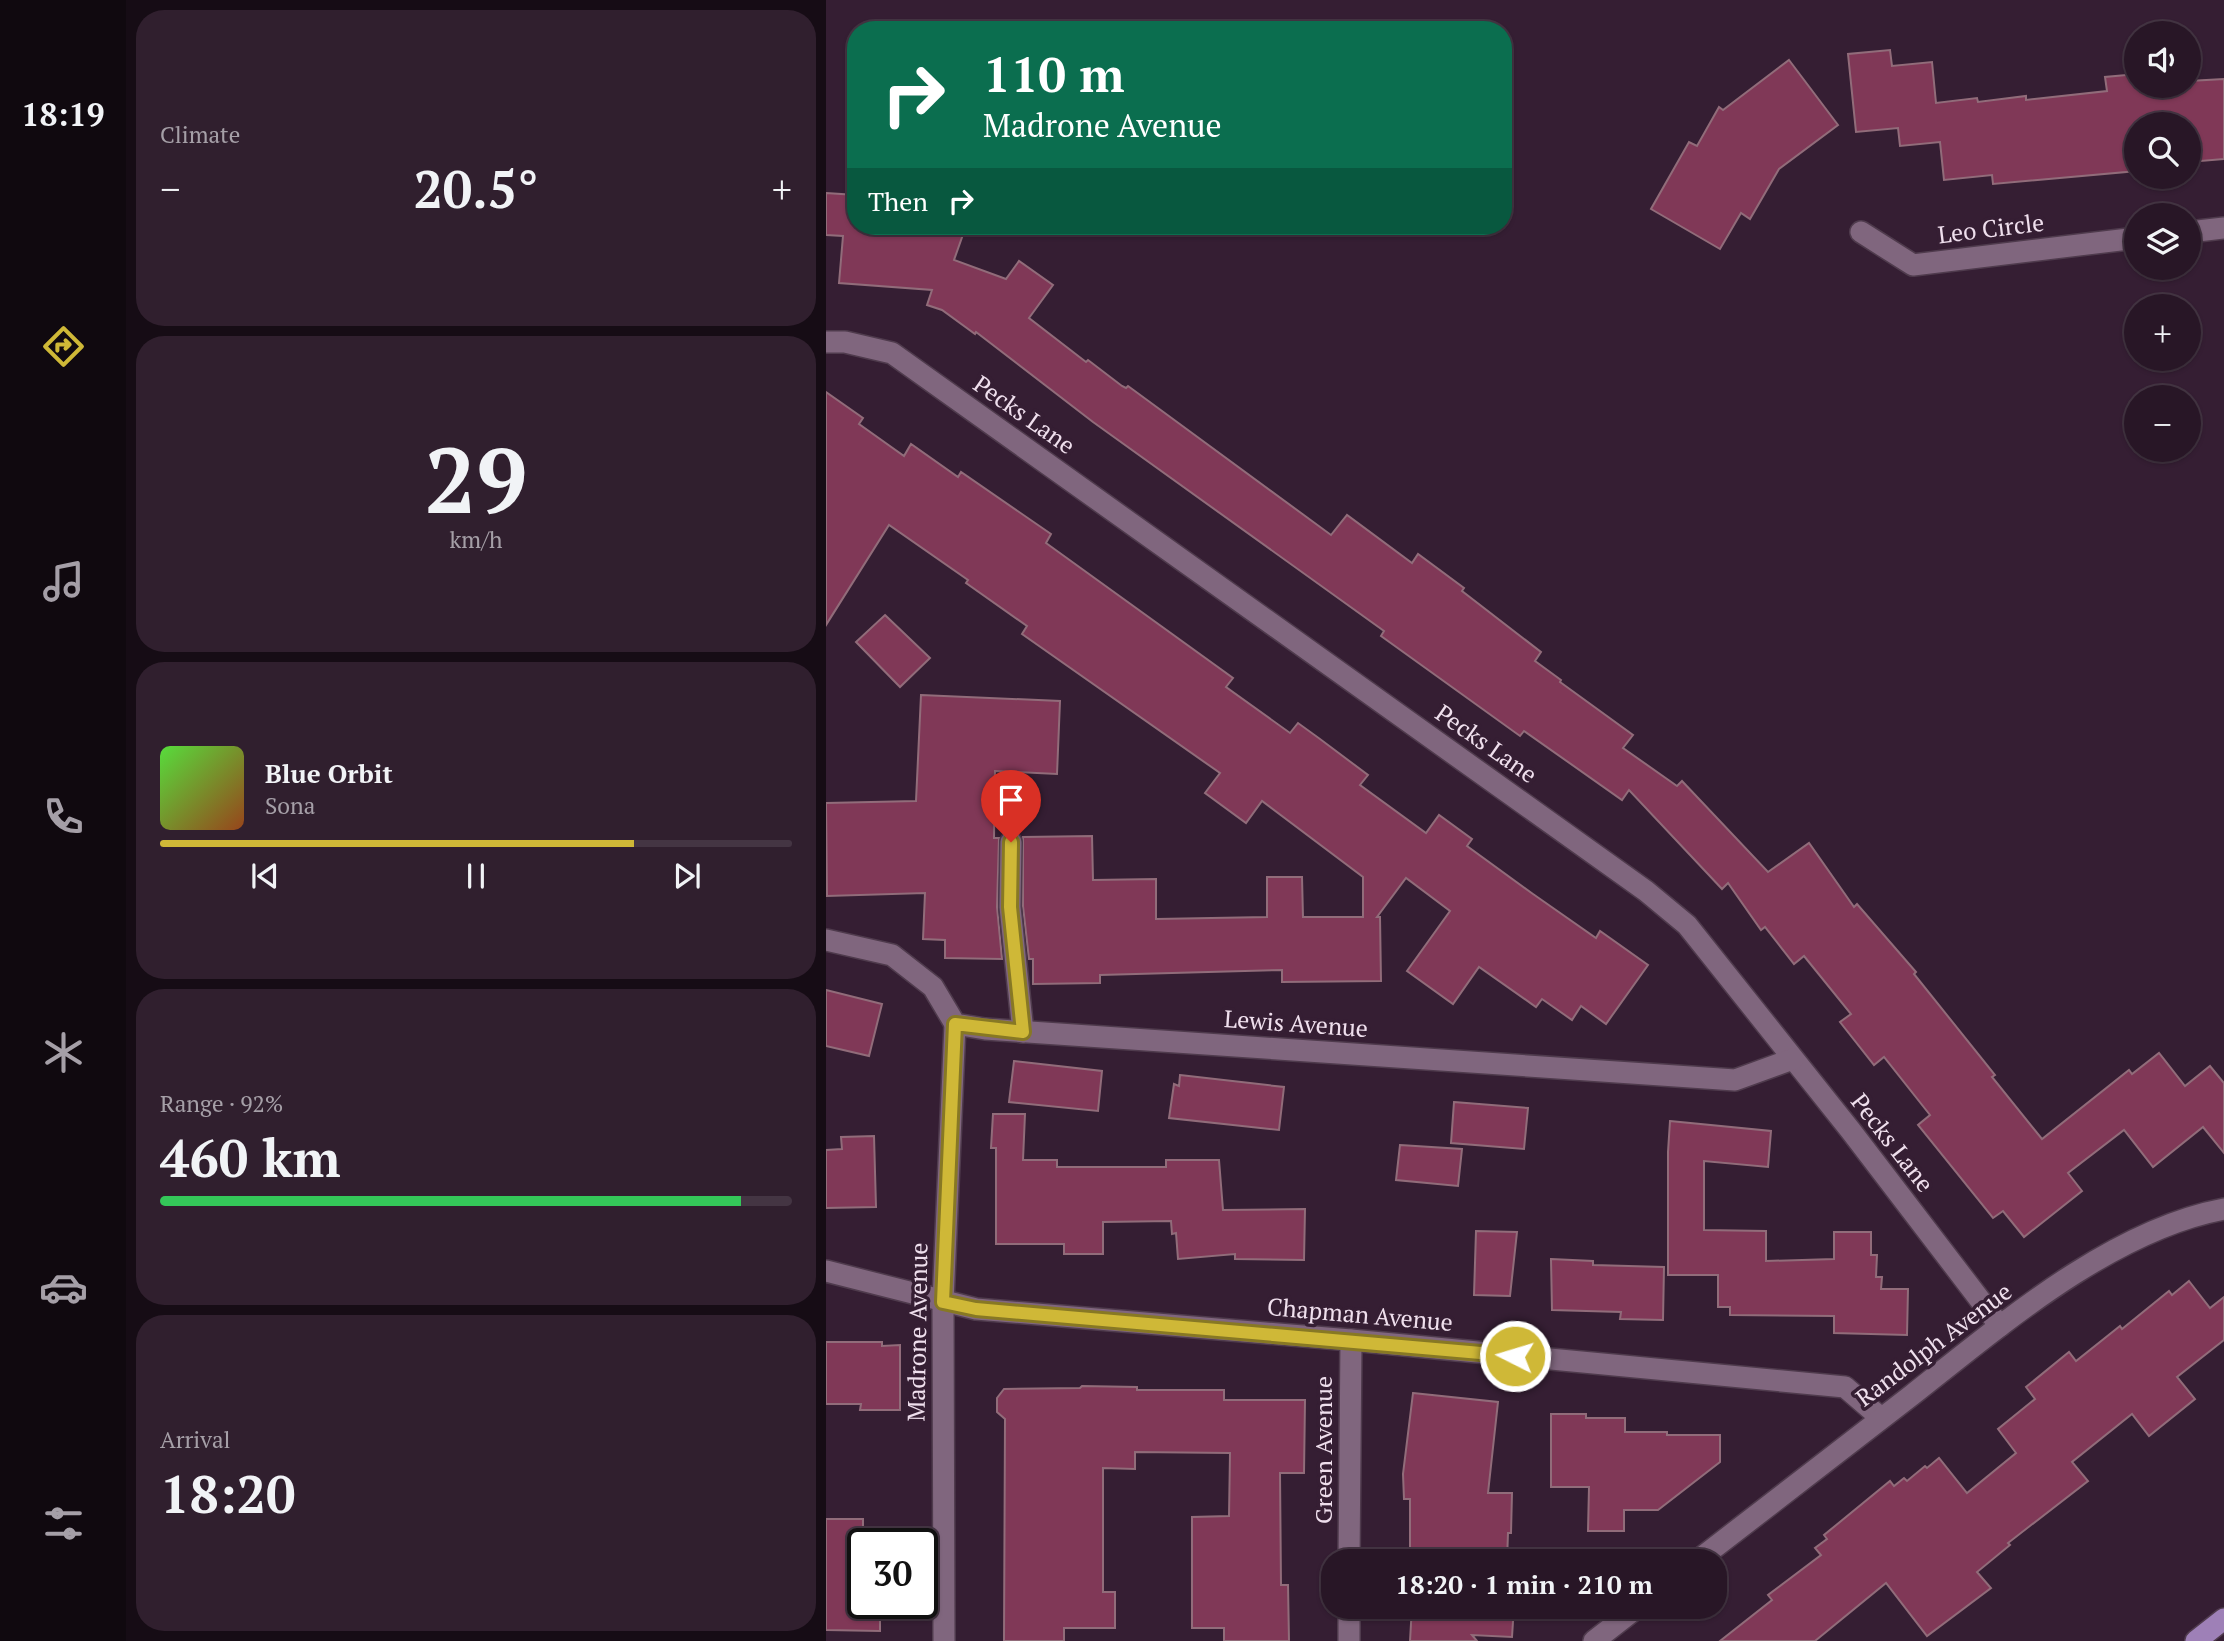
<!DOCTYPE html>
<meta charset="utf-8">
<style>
:root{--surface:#281626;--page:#301f2e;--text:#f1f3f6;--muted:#a59fa7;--line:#443543;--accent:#cfb837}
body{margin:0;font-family:"PT Serif",serif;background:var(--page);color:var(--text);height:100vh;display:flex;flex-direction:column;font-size:26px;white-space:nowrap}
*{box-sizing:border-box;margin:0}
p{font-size:23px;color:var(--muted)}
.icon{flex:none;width:38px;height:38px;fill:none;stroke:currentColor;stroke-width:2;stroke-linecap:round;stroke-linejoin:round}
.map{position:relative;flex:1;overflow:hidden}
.details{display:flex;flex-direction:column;gap:10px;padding:10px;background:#160c15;width:700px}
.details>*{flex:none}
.top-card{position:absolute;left:21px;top:21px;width:665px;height:214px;border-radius:28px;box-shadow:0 2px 5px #0004,0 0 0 2px var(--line);background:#0b6e4f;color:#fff;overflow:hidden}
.fabs{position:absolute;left:1298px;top:21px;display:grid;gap:14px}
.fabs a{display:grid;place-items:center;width:77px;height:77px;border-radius:50%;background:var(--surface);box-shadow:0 2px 5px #0004,0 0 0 2px var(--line);font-size:35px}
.speed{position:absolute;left:21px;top:1528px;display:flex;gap:14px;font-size:35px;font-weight:700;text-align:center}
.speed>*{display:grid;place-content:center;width:91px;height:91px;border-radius:50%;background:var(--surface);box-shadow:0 2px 5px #0004,0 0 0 2px var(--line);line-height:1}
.speed .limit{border:4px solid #111;border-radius:10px;background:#fff;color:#111}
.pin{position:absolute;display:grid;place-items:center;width:60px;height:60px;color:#fff;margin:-72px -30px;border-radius:50% 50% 50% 0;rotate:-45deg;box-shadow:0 0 7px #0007}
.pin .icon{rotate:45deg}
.me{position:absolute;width:77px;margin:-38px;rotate:275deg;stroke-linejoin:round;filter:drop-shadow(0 0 5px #0008)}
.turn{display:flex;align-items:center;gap:24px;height:147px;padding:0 21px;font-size:32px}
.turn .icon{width:91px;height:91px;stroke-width:2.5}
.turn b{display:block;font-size:49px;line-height:60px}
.then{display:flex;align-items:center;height:66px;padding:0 21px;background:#0003;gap:14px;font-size:26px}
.big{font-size:52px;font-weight:700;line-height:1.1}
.details .card{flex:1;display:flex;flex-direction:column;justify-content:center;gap:10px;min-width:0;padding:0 24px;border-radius:28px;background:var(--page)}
.details .dial{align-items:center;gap:0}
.dial b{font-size:91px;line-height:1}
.song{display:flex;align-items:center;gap:21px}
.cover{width:84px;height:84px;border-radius:10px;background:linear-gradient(135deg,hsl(110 70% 55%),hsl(20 70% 35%))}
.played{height:7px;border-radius:4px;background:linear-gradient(90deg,var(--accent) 75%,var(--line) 75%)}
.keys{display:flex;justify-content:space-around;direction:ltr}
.heat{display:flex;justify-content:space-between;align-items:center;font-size:38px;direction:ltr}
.charge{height:10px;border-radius:5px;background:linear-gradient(90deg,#34c759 92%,var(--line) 0)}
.trip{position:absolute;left:495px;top:1549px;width:406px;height:70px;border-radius:28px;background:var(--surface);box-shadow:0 2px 5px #0004,0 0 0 2px var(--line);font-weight:700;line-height:70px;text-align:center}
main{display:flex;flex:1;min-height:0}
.tabs{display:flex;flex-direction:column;width:126px;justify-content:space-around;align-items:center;background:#10090f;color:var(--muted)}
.tabs .icon{width:49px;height:49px}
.tabs .current{color:var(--accent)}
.tabs b{font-size:32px;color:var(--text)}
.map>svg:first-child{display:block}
.building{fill:#803857;stroke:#916c7a;stroke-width:2}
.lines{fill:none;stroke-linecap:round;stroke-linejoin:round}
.minor-casing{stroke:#4f3b4d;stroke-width:24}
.major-casing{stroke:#4f3b4d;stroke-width:24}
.minor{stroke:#80667e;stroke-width:21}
.major{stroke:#9e80b7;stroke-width:21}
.route-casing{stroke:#877824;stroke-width:18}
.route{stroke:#cfb837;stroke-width:12}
.labels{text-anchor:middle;stroke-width:7;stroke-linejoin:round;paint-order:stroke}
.street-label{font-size:24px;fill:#efdfed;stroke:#351e33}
</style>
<main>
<nav class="tabs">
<b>18:19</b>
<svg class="icon current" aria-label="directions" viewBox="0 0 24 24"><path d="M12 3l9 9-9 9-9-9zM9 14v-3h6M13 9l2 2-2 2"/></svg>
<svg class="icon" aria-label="music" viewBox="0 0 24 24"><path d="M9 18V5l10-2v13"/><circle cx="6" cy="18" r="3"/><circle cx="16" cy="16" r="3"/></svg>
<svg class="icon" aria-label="phone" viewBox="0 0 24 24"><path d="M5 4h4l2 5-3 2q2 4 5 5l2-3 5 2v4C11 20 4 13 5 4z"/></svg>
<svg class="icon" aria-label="climate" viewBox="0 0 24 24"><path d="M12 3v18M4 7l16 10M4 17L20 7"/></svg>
<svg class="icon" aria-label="car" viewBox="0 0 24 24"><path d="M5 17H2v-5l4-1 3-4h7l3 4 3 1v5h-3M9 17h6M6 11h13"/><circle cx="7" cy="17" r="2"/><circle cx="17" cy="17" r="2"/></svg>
<svg class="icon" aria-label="filters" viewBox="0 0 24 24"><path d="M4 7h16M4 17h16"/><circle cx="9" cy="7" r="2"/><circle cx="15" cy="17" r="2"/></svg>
</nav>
<section class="details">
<div class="card"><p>Climate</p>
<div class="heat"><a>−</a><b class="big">20.5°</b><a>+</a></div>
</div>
<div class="card dial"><b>29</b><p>km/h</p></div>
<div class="card">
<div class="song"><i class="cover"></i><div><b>Blue Orbit</b><p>Sona</p></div></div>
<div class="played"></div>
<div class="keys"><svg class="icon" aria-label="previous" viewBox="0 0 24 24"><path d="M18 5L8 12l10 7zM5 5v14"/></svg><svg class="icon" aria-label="pause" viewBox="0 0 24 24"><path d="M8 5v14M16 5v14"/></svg><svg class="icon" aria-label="next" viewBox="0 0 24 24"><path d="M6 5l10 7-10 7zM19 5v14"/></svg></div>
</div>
<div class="card"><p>Range · 92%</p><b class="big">460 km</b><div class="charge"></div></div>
<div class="card"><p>Arrival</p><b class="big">18:20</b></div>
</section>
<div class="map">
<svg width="1398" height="1641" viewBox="0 0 1398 1641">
<rect width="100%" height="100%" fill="#351e33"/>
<g class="building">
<path d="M 1064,50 L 1066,66 L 1106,62 L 1110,103 L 1151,98 L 1152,102 L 1200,96 L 1200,100 L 1281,91 L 1279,77 L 1311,74 L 1311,86 L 1363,86 L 1363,81 L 1398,79 L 1398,159 L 1363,162 L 1363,124 L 1311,124 L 1311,171 L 1167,184 L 1166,175 L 1118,180 L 1114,142 L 1074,146 L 1072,128 L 1030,132 L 1022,54 Z"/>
<path d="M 963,60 L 1012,125 L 953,169 L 924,219 L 915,213 L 894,249 L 825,209 L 863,142 L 871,146 L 893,107 L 897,110 Z"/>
<path d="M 0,193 L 30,195 L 30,226 L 140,226 L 128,260 L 180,279 L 193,261 L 227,285 L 203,318 L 260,362 L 262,360 L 296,386 L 300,388 L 302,386 L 505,535 L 521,515 L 586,563 L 592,554 L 638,588 L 636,591 L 715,652 L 709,661 L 735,680 L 734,682 L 807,735 L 797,748 L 851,786 L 856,781 L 942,872 L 983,843 L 1028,907 L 1031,904 L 1090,972 L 1088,974 L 1169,1075 L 1166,1077 L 1216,1139 L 1303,1070 L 1306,1074 L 1333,1053 L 1359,1086 L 1384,1066 L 1398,1083 L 1398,1153 L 1377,1127 L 1327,1167 L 1298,1130 L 1242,1173 L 1256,1191 L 1198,1237 L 1177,1211 L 1167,1218 L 1092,1125 L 1104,1115 L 1058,1057 L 1048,1065 L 1014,1022 L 1025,1014 L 978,956 L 968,964 L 939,927 L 935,930 L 902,883 L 896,889 L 803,790 L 796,800 L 698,731 L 694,736 L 555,636 L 558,631 L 267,422 L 150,332 L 149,334 L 116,310 L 101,305 L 106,290 L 13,283 L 17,236 L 0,235 Z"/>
<path d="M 0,392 L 37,418 L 33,424 L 78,456 L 85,444 L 132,477 L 135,472 L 225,534 L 220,543 L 407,678 L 400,687 L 464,733 L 472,723 L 494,739 L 542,775 L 534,785 L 600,833 L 613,815 L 646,839 L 641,846 L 707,894 L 770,938 L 774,931 L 822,965 L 780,1024 L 755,1006 L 746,1020 L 716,999 L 710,1007 L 653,967 L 627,1004 L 581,971 L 624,911 L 580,878 L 551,917 L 554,917 L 555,981 L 456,982 L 456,970 L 274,975 L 274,983 L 207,984 L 207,959 L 203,959 L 197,906 L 197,837 L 266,836 L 267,880 L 330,879 L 330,919 L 441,917 L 441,877 L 476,877 L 477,917 L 537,917 L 537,877 L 436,801 L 420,823 L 379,793 L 394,773 L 196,634 L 201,626 L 140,583 L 142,580 L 63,525 L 0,625 Z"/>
<path d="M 59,615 L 104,658 L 74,687 L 30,642 Z"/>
<path d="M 95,695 L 234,701 L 231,774 L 169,771 L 168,838 L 173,838 L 171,907 L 176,959 L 119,958 L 119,940 L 97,939 L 99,893 L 1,896 L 0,803 L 90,801 Z"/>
<path d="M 0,990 L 56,1004 L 43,1056 L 0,1046 Z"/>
<path d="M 188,1061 L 276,1071 L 272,1111 L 183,1102 Z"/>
<path d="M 354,1075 L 458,1087 L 453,1130 L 343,1118 L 348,1084 L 353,1086 Z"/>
<path d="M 628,1102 L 702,1108 L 698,1149 L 625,1143 Z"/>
<path d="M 167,1114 L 199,1114 L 197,1160 L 231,1160 L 231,1167 L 340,1167 L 340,1160 L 393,1160 L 397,1210 L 479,1209 L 478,1260 L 409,1259 L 409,1254 L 352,1259 L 350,1233 L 346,1234 L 345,1221 L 277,1222 L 277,1254 L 238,1254 L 238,1244 L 170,1244 L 170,1148 L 165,1148 Z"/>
<path d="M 844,1121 L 945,1131 L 942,1167 L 878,1161 L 878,1230 L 940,1231 L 940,1261 L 1008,1259 L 1008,1232 L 1045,1232 L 1045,1255 L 1051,1255 L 1050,1277 L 1056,1277 L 1055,1289 L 1082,1289 L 1081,1335 L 1008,1333 L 1008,1316 L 904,1315 L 904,1307 L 892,1307 L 892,1275 L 842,1275 L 842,1152 Z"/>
<path d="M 48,1136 L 50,1207 L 0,1208 L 0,1150 L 16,1149 L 15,1137 Z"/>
<path d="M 574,1145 L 636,1149 L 632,1186 L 570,1180 Z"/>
<path d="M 650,1231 L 691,1232 L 684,1296 L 648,1295 Z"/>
<path d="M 725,1259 L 767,1261 L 767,1265 L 838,1267 L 837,1320 L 794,1319 L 795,1312 L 726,1310 Z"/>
<path d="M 1363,1281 L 1384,1308 L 1398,1297 L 1398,1340 L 1351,1377 L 1369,1399 L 1323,1436 L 1306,1414 L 1246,1462 L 1262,1481 L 1182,1543 L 1184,1545 L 1151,1572 L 1165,1588 L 1101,1636 L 1060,1583 L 989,1641 L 894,1641 L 946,1600 L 942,1595 L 995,1555 L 989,1548 L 1001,1539 L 998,1535 L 1064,1481 L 1068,1486 L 1078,1478 L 1081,1481 L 1099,1466 L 1101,1468 L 1113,1458 L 1141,1493 L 1190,1453 L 1172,1429 L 1209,1399 L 1200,1387 L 1243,1352 L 1250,1361 L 1294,1326 L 1296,1329 L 1343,1291 L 1346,1295 Z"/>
<path d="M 0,1342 L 56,1342 L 56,1346 L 74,1345 L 74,1410 L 34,1410 L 35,1404 L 0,1404 Z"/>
<path d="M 256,1386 L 311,1387 L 311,1390 L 398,1390 L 398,1400 L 479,1400 L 478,1473 L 454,1473 L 455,1585 L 462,1585 L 463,1641 L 398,1641 L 398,1628 L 366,1628 L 366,1517 L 403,1516 L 404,1453 L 309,1452 L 309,1469 L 277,1468 L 277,1592 L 289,1592 L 289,1628 L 238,1628 L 238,1641 L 178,1641 L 179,1419 L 171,1412 L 171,1398 L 178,1389 L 254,1388 Z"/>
<path d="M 587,1393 L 672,1402 L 662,1493 L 686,1493 L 685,1533 L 682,1533 L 681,1561 L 584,1561 L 584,1499 L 578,1499 L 577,1474 Z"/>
<path d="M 725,1414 L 760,1414 L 760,1418 L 799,1418 L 799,1432 L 841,1432 L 841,1435 L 894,1435 L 894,1462 L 832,1510 L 798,1510 L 798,1531 L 762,1531 L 763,1487 L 725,1487 Z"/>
<path d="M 0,1519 L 37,1519 L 37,1603 L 54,1603 L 54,1631 L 0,1630 Z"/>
<path d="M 586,1606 L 688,1606 L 686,1637 L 646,1635 L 651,1641 L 584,1641 Z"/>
</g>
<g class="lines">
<g class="minor-casing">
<g id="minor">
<path d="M 1035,232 L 1087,265 L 1311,238"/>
<path d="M 1363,232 L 1398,228"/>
<path d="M 0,342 L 19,342 L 66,353 L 820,891 L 861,925 L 1025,1131 L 1174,1326"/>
<path d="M 185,842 L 184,907 L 197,1032"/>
<path d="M 0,940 L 66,955 L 107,987 L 129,1024 L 159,1029 L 909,1080 L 967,1059"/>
<path d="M 0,1271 L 150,1309 L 525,1340 L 1019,1387 L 1055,1418"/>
<path d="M 523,1561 L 525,1340"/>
<path d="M 871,1561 C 943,1506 1014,1450 1086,1395 C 1175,1325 1285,1230 1398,1209"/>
<path d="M 118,1641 L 117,1302 L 129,1024"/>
<path d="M 523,1641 L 523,1606"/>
<path d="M 768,1641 L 813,1606"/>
</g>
</g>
<g class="major-casing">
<path id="major" d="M 1370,1641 L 1398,1619"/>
</g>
<use href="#minor" class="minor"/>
<use href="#major" class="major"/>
</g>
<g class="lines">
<g class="route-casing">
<path id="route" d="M 185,842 L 184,907 L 197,1032 L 129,1024 L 117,1302 L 150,1309 L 689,1356"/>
</g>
<use href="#route" class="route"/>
</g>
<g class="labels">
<g class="street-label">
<text transform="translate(1165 229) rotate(-7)" y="8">Leo Circle</text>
<text transform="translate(198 415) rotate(35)" y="8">Pecks Lane</text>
<text transform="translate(660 744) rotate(35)" y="8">Pecks Lane</text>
<text transform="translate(470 1024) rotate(4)" y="8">Lewis Avenue</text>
<text transform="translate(1066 1143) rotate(52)" y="8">Pecks Lane</text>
<text transform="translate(534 1315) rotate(5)" y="8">Chapman Avenue</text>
<text transform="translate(92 1332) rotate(-89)" y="8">Madrone Avenue</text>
<text transform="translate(1108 1345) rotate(-37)" y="8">Randolph Avenue</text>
<text transform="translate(498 1450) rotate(-90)" y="8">Green Avenue</text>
</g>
</g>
</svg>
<div class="fabs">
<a><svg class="icon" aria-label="sound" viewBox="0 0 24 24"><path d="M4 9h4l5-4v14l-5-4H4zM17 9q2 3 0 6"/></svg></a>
<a><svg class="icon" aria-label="search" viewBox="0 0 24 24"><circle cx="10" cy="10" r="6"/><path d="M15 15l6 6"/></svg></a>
<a><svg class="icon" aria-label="layers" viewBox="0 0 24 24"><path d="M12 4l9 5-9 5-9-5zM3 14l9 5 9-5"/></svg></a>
<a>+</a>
<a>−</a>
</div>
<div class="speed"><div class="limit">30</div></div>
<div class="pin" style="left:185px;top:842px;background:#d93025"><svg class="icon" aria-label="arrive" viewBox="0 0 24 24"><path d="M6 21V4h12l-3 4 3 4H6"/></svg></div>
<svg class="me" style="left:689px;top:1356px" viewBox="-20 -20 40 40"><circle r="17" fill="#cfb837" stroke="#fff" stroke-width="3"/><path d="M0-11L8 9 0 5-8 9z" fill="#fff"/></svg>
<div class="trip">18:20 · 1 min · 210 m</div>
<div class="top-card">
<div class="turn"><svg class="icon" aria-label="right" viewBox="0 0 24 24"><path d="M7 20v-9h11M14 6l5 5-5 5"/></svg><div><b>110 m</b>Madrone Avenue</div></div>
<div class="then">Then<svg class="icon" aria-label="right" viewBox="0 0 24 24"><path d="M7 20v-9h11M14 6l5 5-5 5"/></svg></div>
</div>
</div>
</main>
